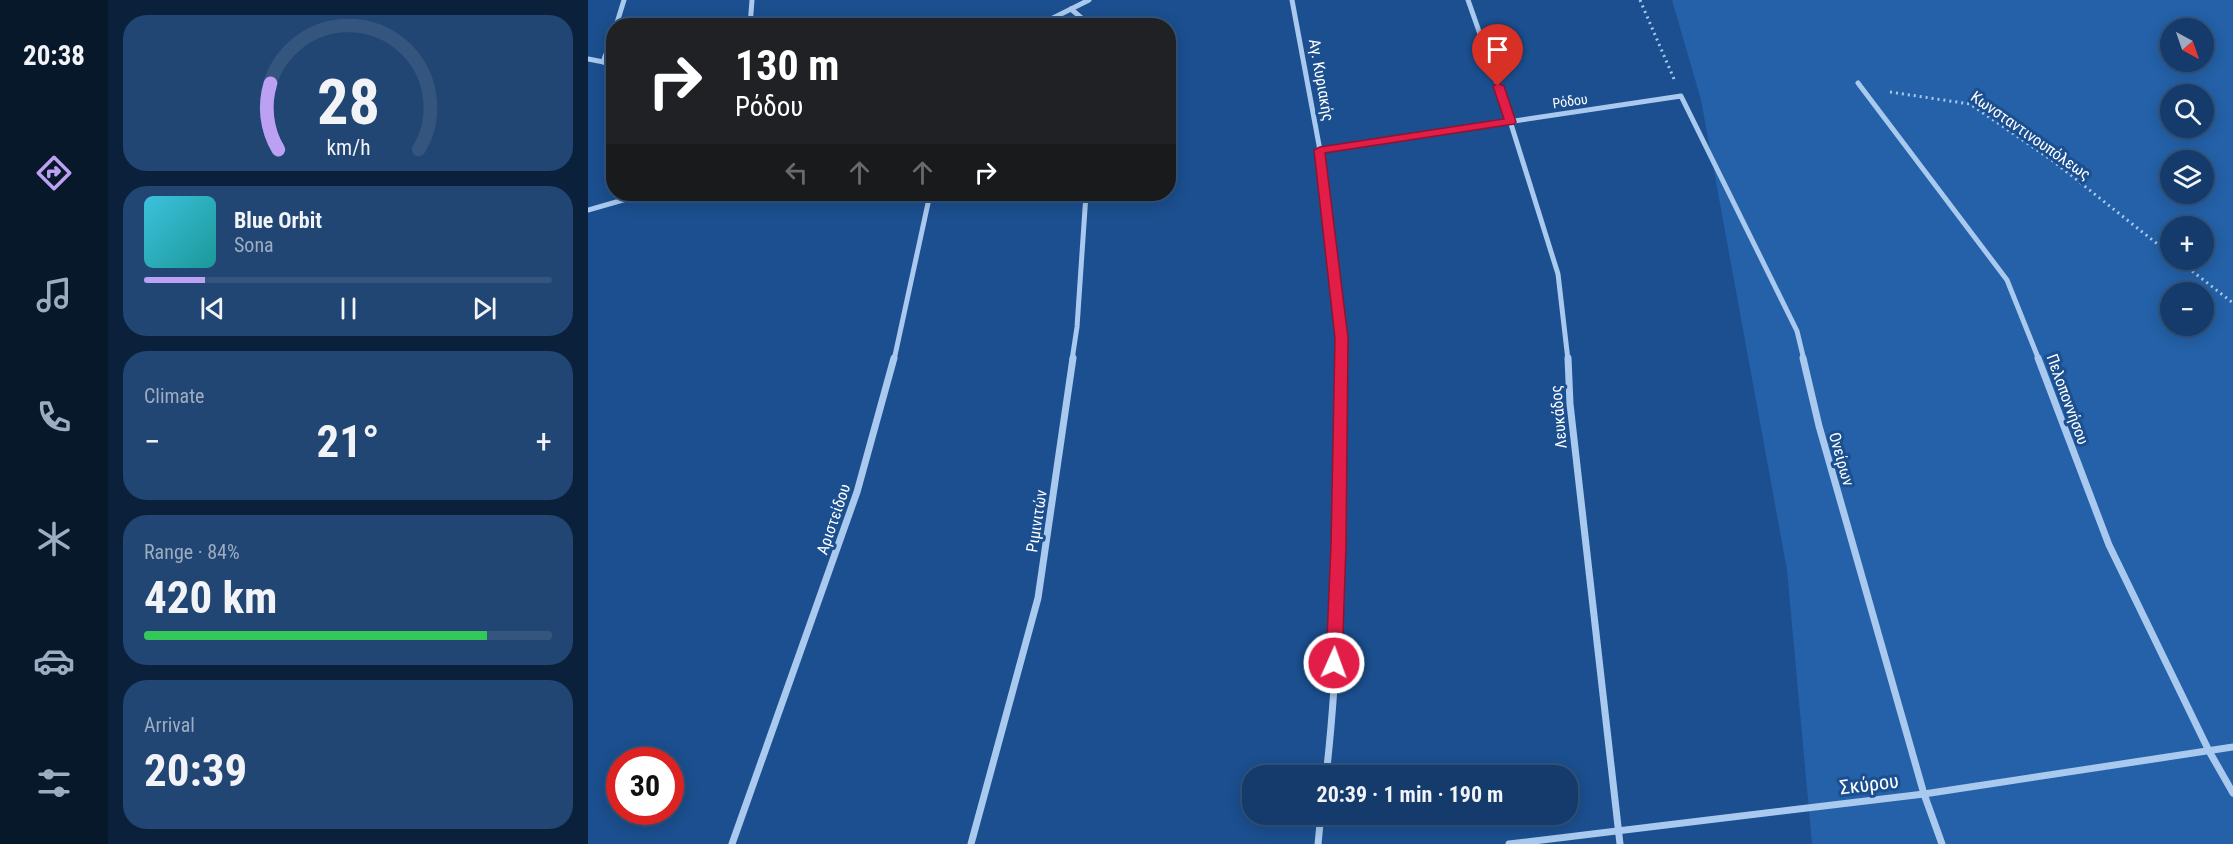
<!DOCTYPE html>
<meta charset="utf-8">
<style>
:root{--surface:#143b6b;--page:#214673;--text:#f1f3f6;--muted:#9dadc1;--line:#33557e;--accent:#bca0f2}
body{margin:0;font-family:"Roboto Condensed",sans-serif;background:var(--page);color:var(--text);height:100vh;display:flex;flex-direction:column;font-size:22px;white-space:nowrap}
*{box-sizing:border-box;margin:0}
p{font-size:20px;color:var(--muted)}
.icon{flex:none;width:33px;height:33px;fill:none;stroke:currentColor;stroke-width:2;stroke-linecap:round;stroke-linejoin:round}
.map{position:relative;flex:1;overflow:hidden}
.details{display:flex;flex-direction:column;gap:15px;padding:15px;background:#0b203b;width:480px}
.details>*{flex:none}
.banner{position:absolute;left:18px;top:18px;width:570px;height:183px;border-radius:24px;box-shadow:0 3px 15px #0003,0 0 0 2px var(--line);background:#202124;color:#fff;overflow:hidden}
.needle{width:39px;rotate:140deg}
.tools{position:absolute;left:1572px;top:18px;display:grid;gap:12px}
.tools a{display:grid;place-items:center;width:54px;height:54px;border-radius:50%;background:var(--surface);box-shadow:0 3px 15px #0003,0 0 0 2px var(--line);font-size:30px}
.speed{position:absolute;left:18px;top:747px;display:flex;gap:12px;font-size:30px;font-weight:700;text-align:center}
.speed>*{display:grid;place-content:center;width:78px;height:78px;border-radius:50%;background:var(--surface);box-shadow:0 3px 15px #0003,0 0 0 2px var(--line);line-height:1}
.speed .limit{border:9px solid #d22;background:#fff;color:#111}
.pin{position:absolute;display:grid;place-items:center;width:51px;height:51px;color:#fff;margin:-62px -26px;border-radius:50% 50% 50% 0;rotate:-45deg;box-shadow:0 0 6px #0007}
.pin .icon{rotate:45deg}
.me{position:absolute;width:66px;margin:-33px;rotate:2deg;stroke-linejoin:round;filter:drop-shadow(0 0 4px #0008)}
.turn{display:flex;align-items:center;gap:21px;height:126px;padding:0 30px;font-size:27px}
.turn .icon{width:78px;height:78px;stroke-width:2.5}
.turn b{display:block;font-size:42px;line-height:51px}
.lanes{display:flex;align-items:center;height:57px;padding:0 30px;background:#0003;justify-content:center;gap:30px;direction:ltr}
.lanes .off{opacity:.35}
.big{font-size:45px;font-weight:700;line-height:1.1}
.details .widget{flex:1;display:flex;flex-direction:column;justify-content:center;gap:9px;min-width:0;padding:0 21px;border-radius:24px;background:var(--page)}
.details .dial{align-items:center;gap:0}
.dial svg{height:156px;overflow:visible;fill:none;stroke:var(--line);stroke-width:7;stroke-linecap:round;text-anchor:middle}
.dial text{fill:var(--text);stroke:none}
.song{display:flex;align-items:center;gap:18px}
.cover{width:72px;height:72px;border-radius:9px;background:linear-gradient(135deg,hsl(190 70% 55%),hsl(180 70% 35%))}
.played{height:6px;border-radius:3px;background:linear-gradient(90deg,var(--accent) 15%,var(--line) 15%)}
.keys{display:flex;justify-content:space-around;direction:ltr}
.heat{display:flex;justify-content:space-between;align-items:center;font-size:33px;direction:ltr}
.charge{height:9px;border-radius:4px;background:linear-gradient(90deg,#34c759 84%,var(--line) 0)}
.trip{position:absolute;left:654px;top:765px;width:336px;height:60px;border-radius:24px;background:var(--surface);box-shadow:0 3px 15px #0003,0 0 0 2px var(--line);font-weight:700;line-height:60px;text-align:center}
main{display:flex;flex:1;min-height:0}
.dock{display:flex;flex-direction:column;width:108px;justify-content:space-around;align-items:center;background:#08182b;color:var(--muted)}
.dock .icon{width:42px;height:42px}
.dock .selected{color:var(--accent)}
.dock b{font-size:27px;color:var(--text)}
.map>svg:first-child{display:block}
.green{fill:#2461a8;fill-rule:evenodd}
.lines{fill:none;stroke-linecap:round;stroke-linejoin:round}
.path{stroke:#a9c9ee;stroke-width:3;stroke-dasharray:2 4;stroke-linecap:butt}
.street-far1{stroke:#a9c9ee;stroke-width:5}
.street{stroke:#a9c9ee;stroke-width:7}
.route{fill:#e11d48;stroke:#92132f;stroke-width:1.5}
.labels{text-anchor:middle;stroke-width:6;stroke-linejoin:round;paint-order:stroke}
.far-street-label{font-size:14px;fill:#fff;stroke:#1b4f8f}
.street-label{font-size:16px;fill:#fff;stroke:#1b4f8f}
.near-street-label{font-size:20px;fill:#fff;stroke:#1b4f8f}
</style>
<main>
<nav class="dock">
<b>20:38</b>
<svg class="icon selected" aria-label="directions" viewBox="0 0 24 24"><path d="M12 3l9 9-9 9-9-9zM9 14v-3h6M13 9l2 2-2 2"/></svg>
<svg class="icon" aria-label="music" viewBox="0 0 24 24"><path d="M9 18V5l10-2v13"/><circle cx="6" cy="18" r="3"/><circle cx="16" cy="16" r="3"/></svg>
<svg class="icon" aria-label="phone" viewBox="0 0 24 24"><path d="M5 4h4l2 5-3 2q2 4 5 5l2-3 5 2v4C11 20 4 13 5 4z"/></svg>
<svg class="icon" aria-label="climate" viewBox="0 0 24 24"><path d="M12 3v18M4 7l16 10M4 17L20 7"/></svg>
<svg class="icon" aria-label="car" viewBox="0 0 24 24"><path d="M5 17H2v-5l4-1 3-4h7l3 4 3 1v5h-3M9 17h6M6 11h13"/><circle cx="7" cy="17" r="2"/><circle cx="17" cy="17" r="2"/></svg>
<svg class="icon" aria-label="filters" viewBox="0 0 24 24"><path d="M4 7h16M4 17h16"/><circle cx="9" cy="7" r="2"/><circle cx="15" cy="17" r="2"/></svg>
</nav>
<section class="details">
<div class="widget dial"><svg viewBox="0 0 100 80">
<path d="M14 69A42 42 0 1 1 86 69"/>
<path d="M14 69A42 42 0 0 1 10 35" stroke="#bca0f2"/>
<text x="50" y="56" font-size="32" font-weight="700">28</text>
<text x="50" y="72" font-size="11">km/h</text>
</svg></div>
<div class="widget">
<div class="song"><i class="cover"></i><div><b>Blue Orbit</b><p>Sona</p></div></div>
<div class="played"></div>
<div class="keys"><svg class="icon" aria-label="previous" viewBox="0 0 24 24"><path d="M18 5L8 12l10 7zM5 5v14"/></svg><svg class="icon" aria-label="pause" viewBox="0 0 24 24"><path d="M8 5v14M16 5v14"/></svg><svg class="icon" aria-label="next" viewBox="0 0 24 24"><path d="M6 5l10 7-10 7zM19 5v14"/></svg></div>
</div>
<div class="widget"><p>Climate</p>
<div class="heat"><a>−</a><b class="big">21°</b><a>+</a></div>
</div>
<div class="widget"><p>Range · 84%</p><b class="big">420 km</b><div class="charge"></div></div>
<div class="widget"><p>Arrival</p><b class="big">20:39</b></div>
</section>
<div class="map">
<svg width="1645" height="844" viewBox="0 0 1645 844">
<rect width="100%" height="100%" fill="#1b4f8f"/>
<path class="green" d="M 1084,0 L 1645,0 L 1645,844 L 1224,844 L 1199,570 L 1113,100 ZM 1582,28 L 1616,28 L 1616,62 L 1582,62 ZM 1582,94 L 1616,94 L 1616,128 L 1582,128 ZM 1582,160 L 1616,160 L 1616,194 L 1582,194 ZM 1582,226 L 1616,226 L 1616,260 L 1582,260 ZM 1582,292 L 1616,292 L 1616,326 L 1582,326 Z"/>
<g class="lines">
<g class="path">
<path d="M 1052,0 L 1086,79"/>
<path d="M 1302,92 L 1382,104 L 1465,161 L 1582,254"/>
<path d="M 1590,260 L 1645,303"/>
</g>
<g class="street-far1">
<path d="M 704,0 L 731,145 L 754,337 L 754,360"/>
<path d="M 880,0 L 918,108 L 970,274 L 980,360"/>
<path d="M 483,9 L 497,21 L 498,26"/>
<path d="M 28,26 L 36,0"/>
<path d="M 162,26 L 164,0"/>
<path d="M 449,26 L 501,0"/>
<path d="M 0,59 L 26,64"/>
<path d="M 15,62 L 26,33"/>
<path d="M 1270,83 L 1419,280 L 1451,360"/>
<path d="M 732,150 L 1093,96 L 1209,331 L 1216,360"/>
<path d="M 0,210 L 56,194"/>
<path d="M 306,360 L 342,194"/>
<path d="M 484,360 L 489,327 L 498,194"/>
</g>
<g class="street">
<path d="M 980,358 L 982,404 L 1032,844"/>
<path d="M 1215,358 L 1231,426 L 1336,794 L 1354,844"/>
<path d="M 1450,358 L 1521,545 L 1621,751 L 1645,793"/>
<path d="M 738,776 C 754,639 752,496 754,358"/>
<path d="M 144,844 L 269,492 L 306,358"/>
<path d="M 383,844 L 450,598 L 485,358"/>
<path d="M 730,844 L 733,814"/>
<path d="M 921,844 L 1336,794 L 1645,747"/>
</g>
</g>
<path class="route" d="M 910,83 L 916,86 L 928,122 L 926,124 L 737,153 L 760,338 L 758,545 L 754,663 L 752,668 L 746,671 L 740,668 L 738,663 L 743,545 L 747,338 L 726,150 L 732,147 L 916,119 L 905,86 Z"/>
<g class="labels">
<g class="far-street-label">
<text transform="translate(982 101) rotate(-8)" y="5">Ρόδου</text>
</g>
<g class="street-label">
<text transform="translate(734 80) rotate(80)" y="6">Αγ. Κυριακής</text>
<text transform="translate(1443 135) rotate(35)" y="6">Κωνσταντινουπόλεως</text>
<text transform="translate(1480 399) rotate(70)" y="6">Πελοποννήσου</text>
<text transform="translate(970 417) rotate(-95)" y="6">Λευκάδος</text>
<text transform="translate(1254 459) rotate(74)" y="6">Ονείρων</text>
<text transform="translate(245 519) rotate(-71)" y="6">Αριστείδου</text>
<text transform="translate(448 521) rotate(-81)" y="6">Ριμινιτών</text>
</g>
<g class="near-street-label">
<text transform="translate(1281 784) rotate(-7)" y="7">Σκύρου</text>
</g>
</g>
</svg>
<div class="tools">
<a><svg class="needle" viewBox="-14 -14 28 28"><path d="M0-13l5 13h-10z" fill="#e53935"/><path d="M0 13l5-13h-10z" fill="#9dadc1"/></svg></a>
<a><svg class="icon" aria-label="search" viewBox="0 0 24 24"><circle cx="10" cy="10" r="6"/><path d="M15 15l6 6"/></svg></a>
<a><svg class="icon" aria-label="layers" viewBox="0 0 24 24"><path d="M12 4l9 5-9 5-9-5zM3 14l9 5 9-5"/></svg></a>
<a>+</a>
<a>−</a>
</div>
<div class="speed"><div class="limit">30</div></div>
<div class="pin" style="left:910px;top:86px;background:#d93025"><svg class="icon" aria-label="arrive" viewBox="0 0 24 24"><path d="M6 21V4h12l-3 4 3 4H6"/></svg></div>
<svg class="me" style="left:746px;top:663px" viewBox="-20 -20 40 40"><circle r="17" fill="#e11d48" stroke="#fff" stroke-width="3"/><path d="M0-11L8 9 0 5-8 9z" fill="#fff"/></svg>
<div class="trip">20:39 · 1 min · 190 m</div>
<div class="banner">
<div class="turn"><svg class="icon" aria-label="right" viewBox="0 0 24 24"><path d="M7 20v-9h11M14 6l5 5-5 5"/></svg><div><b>130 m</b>Ρόδου</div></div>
<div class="lanes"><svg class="icon off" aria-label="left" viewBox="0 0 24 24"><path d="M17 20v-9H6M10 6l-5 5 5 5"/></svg><svg class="icon off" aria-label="ahead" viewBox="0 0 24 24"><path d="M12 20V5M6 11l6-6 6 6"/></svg><svg class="icon off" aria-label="ahead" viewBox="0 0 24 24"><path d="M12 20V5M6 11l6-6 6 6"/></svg><svg class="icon" aria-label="right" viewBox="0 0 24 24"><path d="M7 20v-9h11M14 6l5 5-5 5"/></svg></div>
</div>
</div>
</main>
